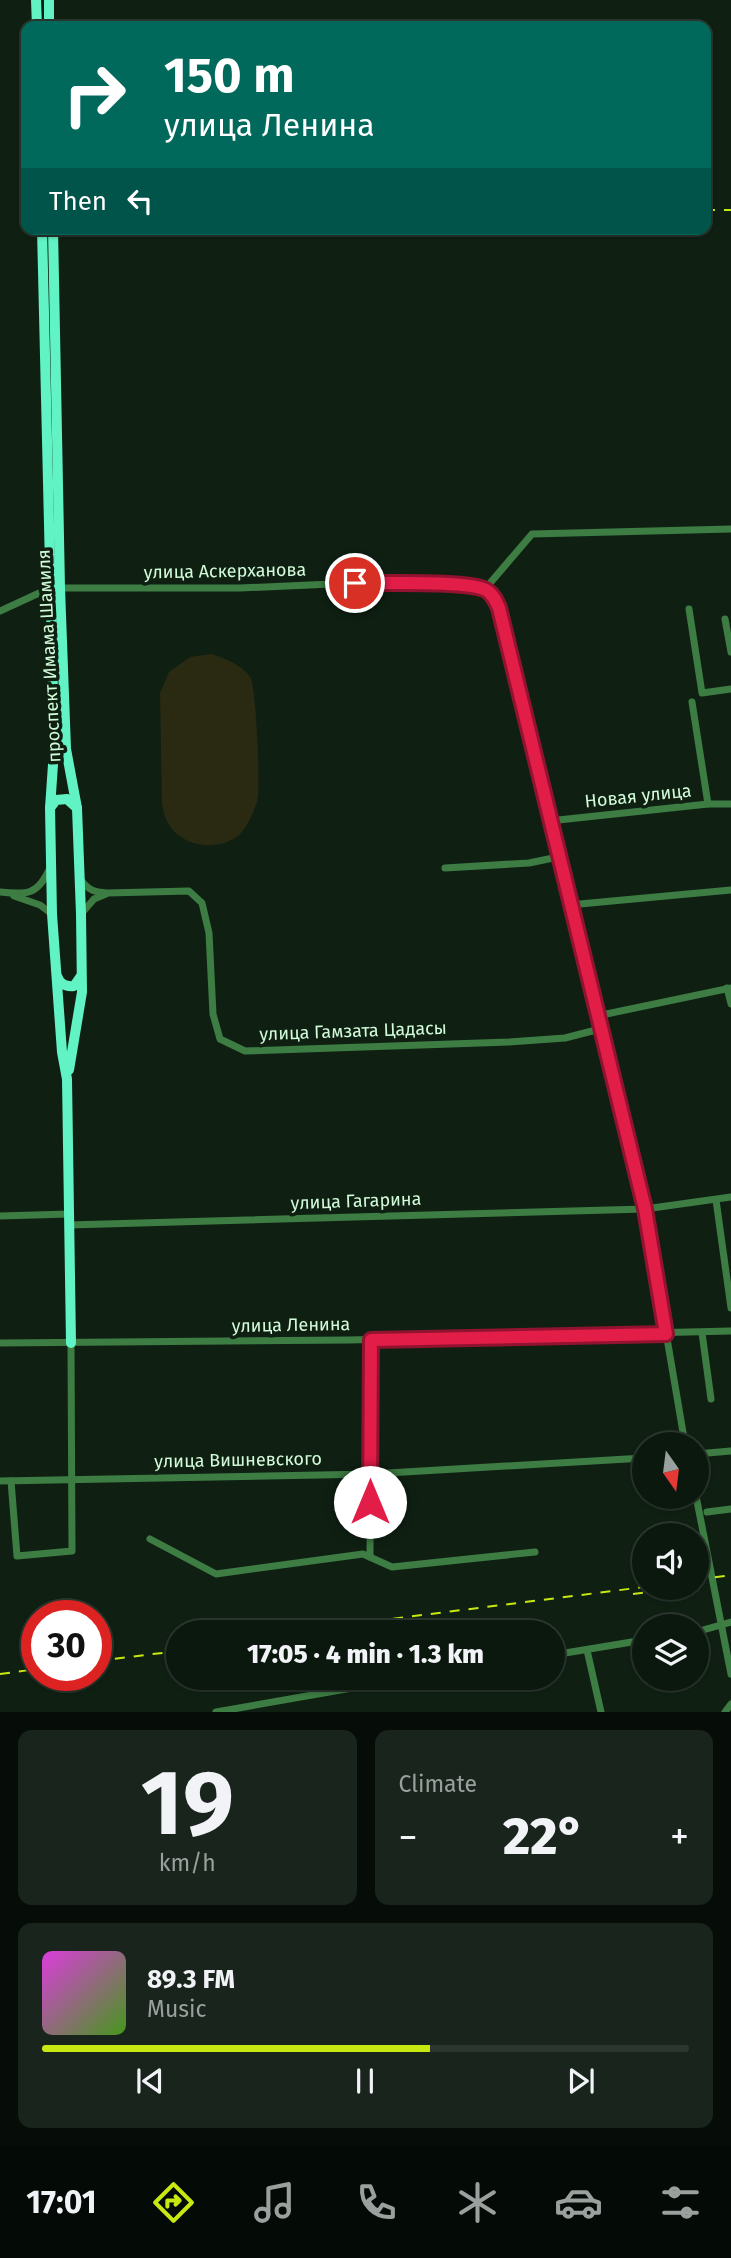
<!DOCTYPE html>
<meta charset="utf-8">
<style>
:root{--surface:#0b180e;--page:#19251c;--text:#f1f3f6;--muted:#9aa09e;--line:#2b372e;--accent:#c8e811}
body{margin:0;font-family:"Fira Sans",sans-serif;background:var(--page);color:var(--text);height:100vh;display:flex;flex-direction:column;font-size:26px;white-space:nowrap}
*{box-sizing:border-box;margin:0}
p{font-size:23px;color:var(--muted)}
.icon{flex:none;width:38px;height:38px;fill:none;stroke:currentColor;stroke-width:2;stroke-linecap:round;stroke-linejoin:round}
.map{position:relative;height:1712px;overflow:hidden}
.details{display:flex;flex-direction:column;gap:18px;padding:18px;background:#060d08;flex:1}
.details>*{flex:none}
.hud{position:absolute;left:21px;top:21px;width:690px;height:214px;border-radius:14px;box-shadow:0 2px 5px #0004,0 0 0 2px var(--line);background:#00695c;color:#fff;overflow:hidden}
.needle{width:46px;rotate:166deg}
.controls{position:absolute;left:632px;top:1432px;display:grid;gap:14px}
.controls a{display:grid;place-items:center;width:77px;height:77px;border-radius:50%;background:var(--surface);box-shadow:0 2px 5px #0004,0 0 0 2px var(--line);font-size:35px}
.speed{position:absolute;left:21px;top:1600px;display:flex;gap:14px;font-size:35px;font-weight:700;text-align:center}
.speed>*{display:grid;place-content:center;width:91px;height:91px;border-radius:50%;background:var(--surface);box-shadow:0 2px 5px #0004,0 0 0 2px var(--line);line-height:1}
.speed .limit{border:10px solid #d22;background:#fff;color:#111}
.pin{position:absolute;display:grid;place-items:center;width:60px;height:60px;color:#fff;margin:-30px;border:4px solid #fff;border-radius:50%;box-shadow:0 2px 7px #0007}
.me{position:absolute;width:77px;margin:-38px;rotate:0deg;stroke-linejoin:round;filter:drop-shadow(0 0 5px #0008)}
.turn{display:flex;align-items:center;gap:24px;height:147px;padding:0 28px;font-size:32px}
.turn .icon{width:91px;height:91px;stroke-width:2.5}
.turn b{display:block;font-size:49px;line-height:60px}
.then{display:flex;align-items:center;height:66px;padding:0 28px;background:#0003;gap:14px;font-size:26px}
.big{font-size:52px;font-weight:800;line-height:1.1}
.details .tile{flex:1;display:flex;flex-direction:column;justify-content:center;gap:10px;min-width:0;padding:0 24px;border-radius:14px;background:var(--page)}
.details .dial{align-items:center;gap:0}
.dial b{font-size:91px;line-height:1}
.song{display:flex;align-items:center;gap:21px}
.cover{width:84px;height:84px;border-radius:10px;background:linear-gradient(135deg,hsl(300 70% 55%),hsl(100 70% 35%))}
.played{height:7px;border-radius:4px;background:linear-gradient(90deg,var(--accent) 60%,var(--line) 60%)}
.keys{display:flex;justify-content:space-around;direction:ltr}
.heat{display:flex;justify-content:space-between;align-items:center;font-size:38px;direction:ltr}
.details .tiles{flex:1;display:grid;gap:18px;grid-template-columns:1fr 1fr}
.tile:last-child{grid-column:span 2}
.trip{position:absolute;left:166px;top:1620px;width:399px;height:70px;border-radius:35px;background:var(--surface);box-shadow:0 2px 5px #0004,0 0 0 2px var(--line);font-weight:800;line-height:70px;text-align:center}
.tab-bar{display:flex;height:112px;justify-content:space-around;align-items:center;background:#040a06;color:var(--muted)}
.tab-bar .icon{width:49px;height:49px}
.tab-bar .selected{color:var(--accent)}
.tab-bar b{font-size:32px;color:var(--text)}
.map>svg:first-child{display:block}
.green{fill:#2a2a12}
.lines{fill:none;stroke-linecap:round;stroke-linejoin:round}
.minor{stroke:#3d7c43;stroke-width:7}
.major{stroke:#61f3c4;stroke-width:10}
.rail{stroke:#c8e811;stroke-width:2;stroke-dasharray:10 9;stroke-linecap:butt}
.route-casing{stroke:#92132f;stroke-width:18}
.route{stroke:#e11d48;stroke-width:12}
.labels{text-anchor:middle;stroke-width:7;stroke-linejoin:round;paint-order:stroke}
.street-label{font-size:18px;fill:#d2fcd9;stroke:#0f2013}
</style>
<div class="map">
<svg width="731" height="1712" viewBox="0 0 731 1712">
<rect width="100%" height="100%" fill="#0f2013"/>
<path class="green" d="M 212,654 C 225,659 244,665 251,679 C 256,690 261,790 257,802 C 254,811 247,828 239,835 C 217,853 178,847 166,819 C 164,815 163,809 162,804 L 160,693 L 169,672 L 190,657 Z"/>
<g class="lines">
<g class="minor">
<path d="M 485,589 L 532,534 L 731,529"/>
<path d="M 689,609 L 702,693 L 731,689"/>
<path d="M 0,611 L 50,588 L 240,588 L 354,583 L 466,585 L 485,589 L 494,597 L 499,608 L 645,1209 L 685,1444"/>
<path d="M 725,619 L 731,652"/>
<path d="M 692,702 L 708,804"/>
<path d="M 549,821 L 708,804 L 731,804"/>
<path d="M 445,868 L 529,863 L 558,857"/>
<path d="M 81,880 C 88,890 94,892 107,893 L 189,891 L 202,903 L 209,933 L 213,1014 L 220,1039 L 245,1051 L 509,1042 L 565,1038 L 600,1029"/>
<path d="M 0,892 C 27,895 38,895 50,868"/>
<path d="M 14,896 L 40,905 L 52,914"/>
<path d="M 569,905 L 731,890"/>
<path d="M 81,914 L 94,899 L 106,894"/>
<path d="M 727,988 L 731,1004"/>
<path d="M 597,1016 L 731,988"/>
<path d="M 716,1200 L 731,1308"/>
<path d="M 0,1216 L 69,1214"/>
<path d="M 69,1225 L 645,1209 L 731,1197"/>
<path d="M 702,1333 L 711,1399"/>
<path d="M 0,1343 L 349,1340 L 731,1331"/>
<path d="M 696,1454 L 731,1451"/>
<path d="M 0,1481 L 371,1474 L 644,1458"/>
<path d="M 11,1481 L 17,1556 L 72,1551 L 71,1343"/>
<path d="M 696,1496 L 731,1674"/>
<path d="M 707,1512 L 731,1509"/>
<path d="M 150,1539 L 216,1574 L 363,1554 L 392,1567 L 535,1552"/>
<path d="M 370,1557 L 371,1340"/>
<path d="M 696,1632 L 731,1622"/>
<path d="M 587,1650 L 601,1712"/>
<path d="M 553,1655 L 644,1640"/>
<path d="M 216,1712 L 409,1678"/>
<path d="M 725,1712 L 731,1704"/>
</g>
<g class="major">
<path d="M 36,0 L 37,26"/>
<path d="M 49,0 L 49,26"/>
<path d="M 42,229 L 53,693 L 54,750 L 50,808 L 52,914 L 62,1052 L 67,1079 L 71,1343"/>
<path d="M 53,229 L 60,588 L 66,749 L 77,808 L 81,914 L 82,992 L 69,1070"/>
<path d="M 50,808 L 56,800 L 67,799 L 77,808"/>
<path d="M 57,976 C 60,984 65,987 74,986 L 81,976"/>
</g>
<g class="rail">
<path d="M 705,210 L 731,210"/>
<path d="M 696,1580 L 731,1575"/>
<path d="M 633,1594 L 684,1587"/>
<path d="M 280,1633 L 644,1587"/>
<path d="M 96,1661 L 178,1651"/>
<path d="M 0,1674 L 37,1669"/>
</g>
</g>
<g class="lines">
<g class="route-casing">
<path id="route" d="M 355,583 C 380,584 468,580 486,590 C 493,594 496,601 499,608 L 645,1209 L 666,1334 L 371,1340 L 370,1502"/>
</g>
<use href="#route" class="route"/>
</g>
<g class="labels">
<g class="street-label">
<text transform="translate(225 571) rotate(-1)" y="6">улица Аскерханова</text>
<text transform="translate(49 656) rotate(-93)" y="6">проспект Имама Шамиля</text>
<text transform="translate(638 796) rotate(-6)" y="6">Новая улица</text>
<text transform="translate(353 1031) rotate(-2)" y="6">улица Гамзата Цадасы</text>
<text transform="translate(356 1201) rotate(-2)" y="6">улица Гагарина</text>
<text transform="translate(291 1325) rotate(-1)" y="6">улица Ленина</text>
<text transform="translate(238 1460) rotate(-1)" y="6">улица Вишневского</text>
</g>
</g>
</svg>
<div class="controls">
<a><svg class="needle" viewBox="-14 -14 28 28"><path d="M0-13l5 13h-10z" fill="#e53935"/><path d="M0 13l5-13h-10z" fill="#9aa09e"/></svg></a>
<a><svg class="icon" aria-label="sound" viewBox="0 0 24 24"><path d="M4 9h4l5-4v14l-5-4H4zM17 9q2 3 0 6"/></svg></a>
<a><svg class="icon" aria-label="layers" viewBox="0 0 24 24"><path d="M12 4l9 5-9 5-9-5zM3 14l9 5 9-5"/></svg></a>
</div>
<div class="speed"><div class="limit">30</div></div>
<div class="pin" style="left:355px;top:583px;background:#d93025"><svg class="icon" aria-label="arrive" viewBox="0 0 24 24"><path d="M6 21V4h12l-3 4 3 4H6"/></svg></div>
<svg class="me" style="left:370px;top:1502px" viewBox="-20 -20 40 40"><circle r="19" fill="#fff"/><path d="M0-13L10 11 0 6-10 11z" fill="#e11d48"/></svg>
<div class="trip">17:05 · 4 min · 1.3 km</div>
<div class="hud">
<div class="turn"><svg class="icon" aria-label="right" viewBox="0 0 24 24"><path d="M7 20v-9h11M14 6l5 5-5 5"/></svg><div><b>150 m</b>улица Ленина</div></div>
<div class="then">Then<svg class="icon" aria-label="left" viewBox="0 0 24 24"><path d="M17 20v-9H6M10 6l-5 5 5 5"/></svg></div>
</div>
</div>
<section class="details">
<div class="tiles">
<div class="tile dial"><b>19</b><p>km/h</p></div>
<div class="tile"><p>Climate</p>
<div class="heat"><a>−</a><b class="big">22°</b><a>+</a></div>
</div>
<div class="tile">
<div class="song"><i class="cover"></i><div><b>89.3 FM</b><p>Music</p></div></div>
<div class="played"></div>
<div class="keys"><svg class="icon" aria-label="previous" viewBox="0 0 24 24"><path d="M18 5L8 12l10 7zM5 5v14"/></svg><svg class="icon" aria-label="pause" viewBox="0 0 24 24"><path d="M8 5v14M16 5v14"/></svg><svg class="icon" aria-label="next" viewBox="0 0 24 24"><path d="M6 5l10 7-10 7zM19 5v14"/></svg></div>
</div>
</div>
</section>
<nav class="tab-bar">
<b>17:01</b>
<svg class="icon selected" aria-label="directions" viewBox="0 0 24 24"><path d="M12 3l9 9-9 9-9-9zM9 14v-3h6M13 9l2 2-2 2"/></svg>
<svg class="icon" aria-label="music" viewBox="0 0 24 24"><path d="M9 18V5l10-2v13"/><circle cx="6" cy="18" r="3"/><circle cx="16" cy="16" r="3"/></svg>
<svg class="icon" aria-label="phone" viewBox="0 0 24 24"><path d="M5 4h4l2 5-3 2q2 4 5 5l2-3 5 2v4C11 20 4 13 5 4z"/></svg>
<svg class="icon" aria-label="climate" viewBox="0 0 24 24"><path d="M12 3v18M4 7l16 10M4 17L20 7"/></svg>
<svg class="icon" aria-label="car" viewBox="0 0 24 24"><path d="M5 17H2v-5l4-1 3-4h7l3 4 3 1v5h-3M9 17h6M6 11h13"/><circle cx="7" cy="17" r="2"/><circle cx="17" cy="17" r="2"/></svg>
<svg class="icon" aria-label="filters" viewBox="0 0 24 24"><path d="M4 7h16M4 17h16"/><circle cx="9" cy="7" r="2"/><circle cx="15" cy="17" r="2"/></svg>
</nav>
